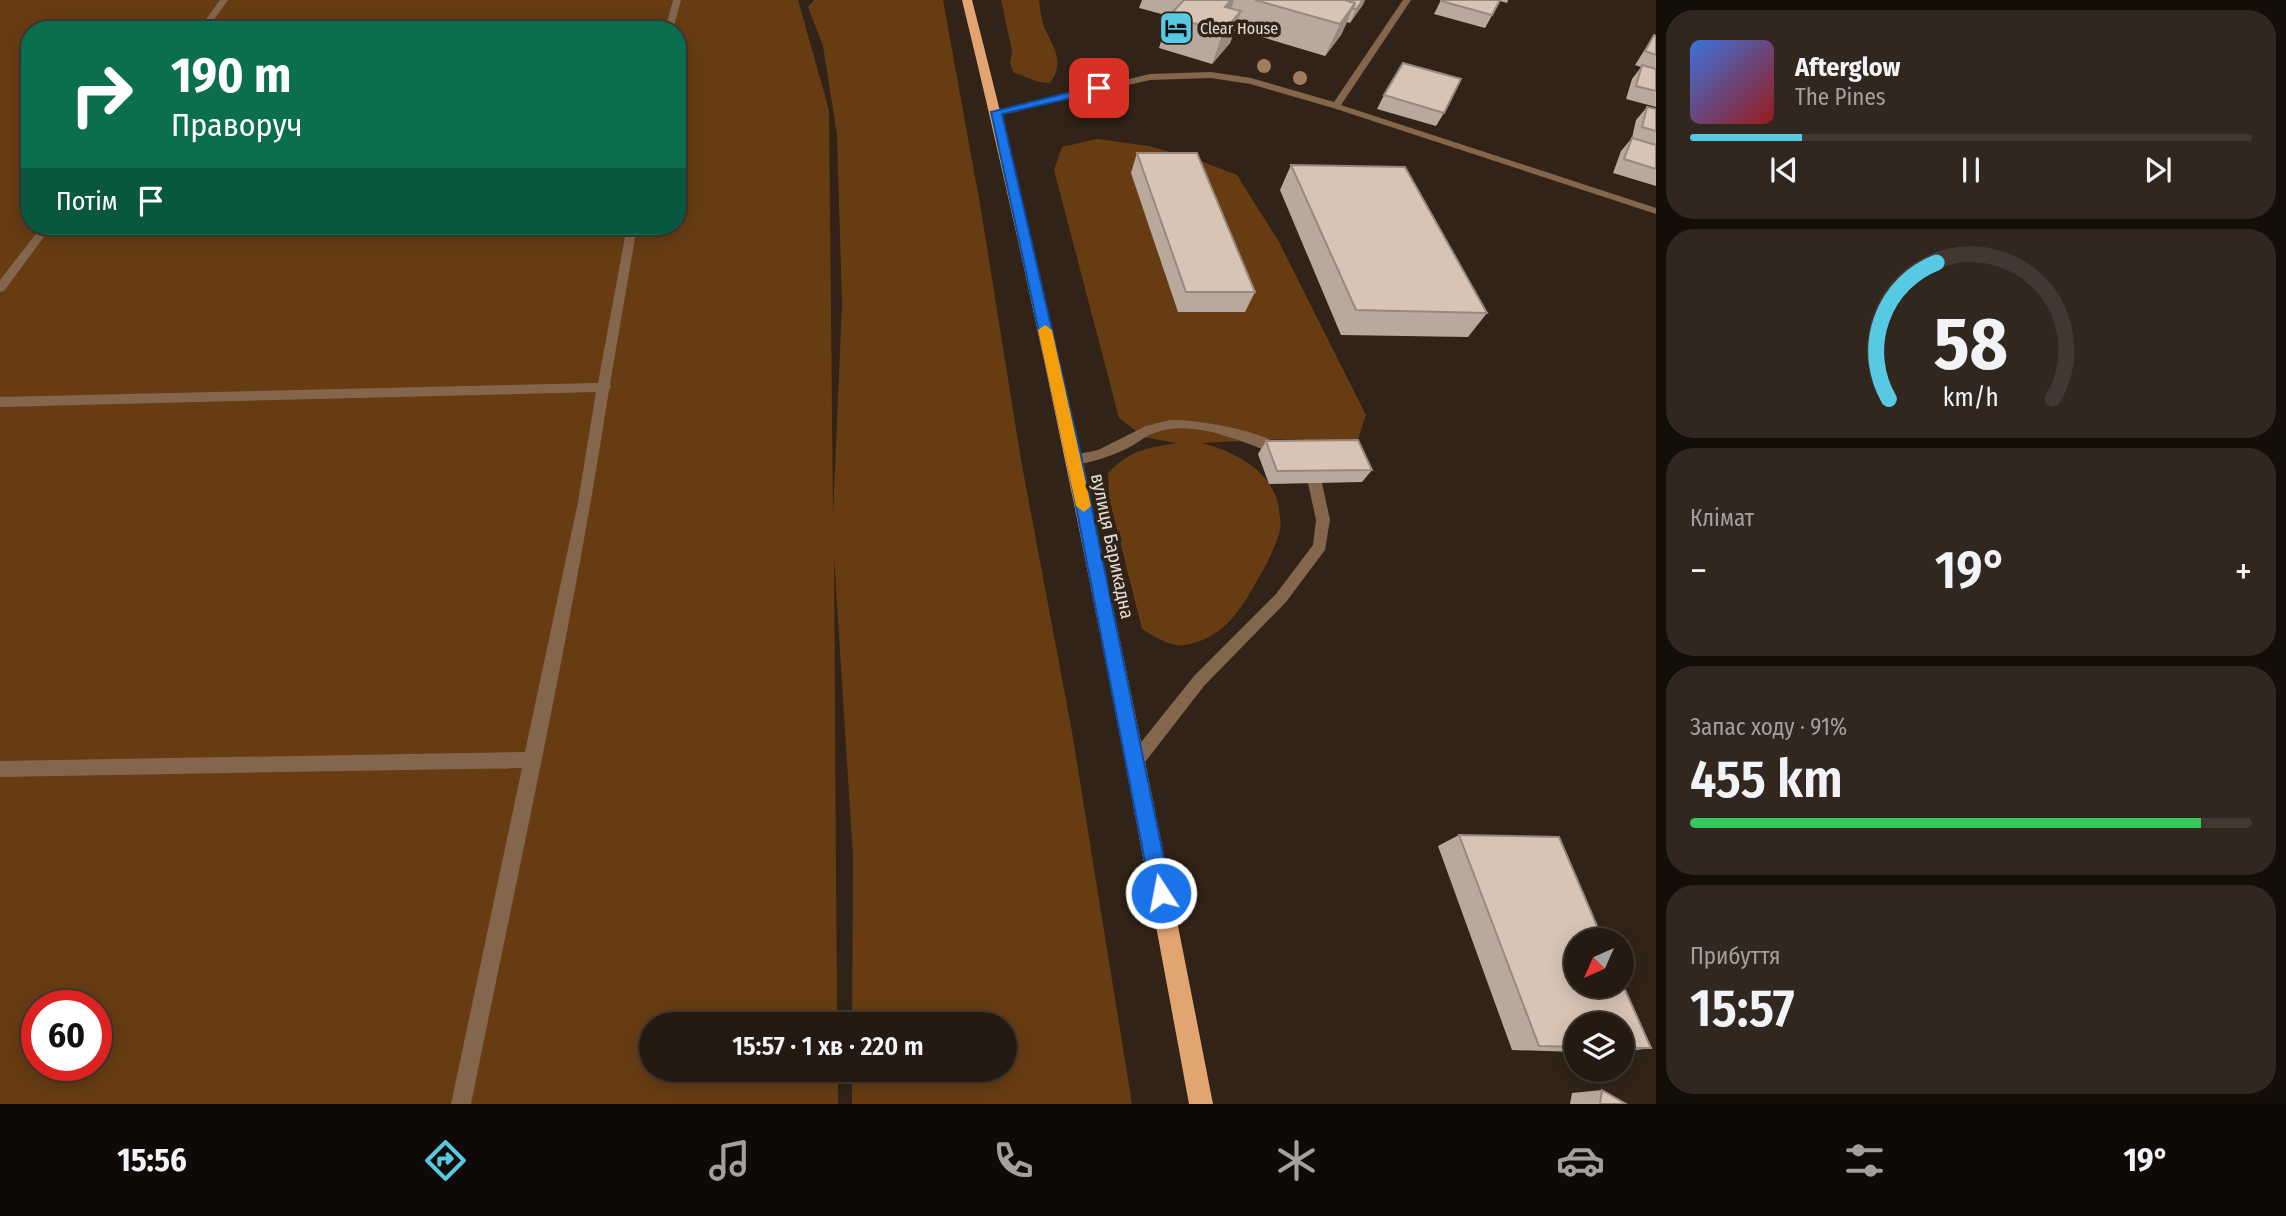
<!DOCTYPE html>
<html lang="uk">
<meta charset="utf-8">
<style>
:root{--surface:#251a11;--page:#31271f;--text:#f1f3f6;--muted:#a3a19f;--line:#423831;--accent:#57c9e2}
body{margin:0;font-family:"Fira Sans Condensed",sans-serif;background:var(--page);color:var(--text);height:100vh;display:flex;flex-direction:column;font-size:26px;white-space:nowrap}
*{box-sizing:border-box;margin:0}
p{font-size:23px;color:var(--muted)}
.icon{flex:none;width:38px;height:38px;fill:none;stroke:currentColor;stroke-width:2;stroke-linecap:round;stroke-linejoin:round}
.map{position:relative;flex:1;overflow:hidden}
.details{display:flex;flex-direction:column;gap:10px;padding:10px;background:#140e09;width:630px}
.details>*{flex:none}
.banner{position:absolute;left:21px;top:21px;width:665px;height:214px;border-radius:28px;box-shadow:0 4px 18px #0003,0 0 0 2px var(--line);background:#0b6e4f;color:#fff;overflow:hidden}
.needle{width:46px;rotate:225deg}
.buttons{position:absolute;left:1564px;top:928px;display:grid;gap:14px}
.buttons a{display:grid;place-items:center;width:70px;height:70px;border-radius:50%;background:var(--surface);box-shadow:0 4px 18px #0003,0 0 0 2px var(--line);font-size:35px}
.speed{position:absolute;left:21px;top:990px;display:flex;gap:14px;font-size:35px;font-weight:700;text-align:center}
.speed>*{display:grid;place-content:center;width:91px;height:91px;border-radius:50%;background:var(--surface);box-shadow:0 4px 18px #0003,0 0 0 2px var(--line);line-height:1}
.speed .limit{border:10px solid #d22;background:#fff;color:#111}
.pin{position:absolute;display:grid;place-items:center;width:60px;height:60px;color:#fff;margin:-30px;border-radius:14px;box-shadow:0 4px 10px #0006}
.me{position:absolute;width:77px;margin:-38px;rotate:349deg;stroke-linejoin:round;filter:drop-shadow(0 0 5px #0008)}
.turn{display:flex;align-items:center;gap:24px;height:147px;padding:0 35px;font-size:32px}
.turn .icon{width:91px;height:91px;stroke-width:2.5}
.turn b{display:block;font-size:49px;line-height:60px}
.then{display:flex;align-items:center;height:66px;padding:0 35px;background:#0003;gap:14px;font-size:26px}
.big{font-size:52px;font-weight:600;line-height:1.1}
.details .tile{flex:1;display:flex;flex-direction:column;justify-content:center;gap:10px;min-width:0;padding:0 24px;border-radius:28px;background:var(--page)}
.details .dial{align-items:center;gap:0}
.dial svg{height:182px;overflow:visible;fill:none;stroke:var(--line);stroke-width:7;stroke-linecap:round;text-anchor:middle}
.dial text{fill:var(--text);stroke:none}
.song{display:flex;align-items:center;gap:21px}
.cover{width:84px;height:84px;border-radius:10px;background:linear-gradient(135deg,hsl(220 70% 55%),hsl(0 70% 35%))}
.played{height:7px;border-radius:4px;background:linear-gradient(90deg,var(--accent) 20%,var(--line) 20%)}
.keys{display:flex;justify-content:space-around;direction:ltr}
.heat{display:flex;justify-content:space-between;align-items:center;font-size:38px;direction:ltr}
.charge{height:10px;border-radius:5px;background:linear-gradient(90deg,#34c759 91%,var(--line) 0)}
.trip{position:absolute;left:639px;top:1012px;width:378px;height:70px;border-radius:35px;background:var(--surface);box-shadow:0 4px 18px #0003,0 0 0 2px var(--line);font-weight:600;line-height:70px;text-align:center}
.tabs{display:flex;height:112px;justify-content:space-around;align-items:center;background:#0f0a07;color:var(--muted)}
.tabs .icon{width:49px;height:49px}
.tabs .active{color:var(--accent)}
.tabs b{font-size:32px;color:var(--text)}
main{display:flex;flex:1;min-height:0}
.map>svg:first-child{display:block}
.green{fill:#673c13;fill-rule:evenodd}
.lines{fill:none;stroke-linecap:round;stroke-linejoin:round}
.service{fill:#84664d;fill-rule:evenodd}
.minor{fill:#84664d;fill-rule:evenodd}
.primary{fill:#e2a470;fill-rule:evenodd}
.tree{fill:#a17c5d}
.wall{fill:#b9a99c}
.shaded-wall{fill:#96897f}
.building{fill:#d7c4b5;stroke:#96897f;stroke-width:2}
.route{fill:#1a73e8;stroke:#114b97;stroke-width:2}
.slow{fill:#f59e0b}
.labels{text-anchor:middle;stroke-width:7;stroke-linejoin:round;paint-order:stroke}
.far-poi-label{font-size:16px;fill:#e5dbd3;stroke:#312317;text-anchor:start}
.street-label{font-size:19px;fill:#e5dbd3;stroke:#312317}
</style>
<main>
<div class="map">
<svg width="1656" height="1104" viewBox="0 0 1656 1104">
<rect width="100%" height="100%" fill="#312317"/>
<g class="green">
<path d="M 0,0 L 798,0 L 829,110 L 833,516 L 842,304 L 837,135 L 823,46 L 808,7 L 814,0 L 943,0 L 981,210 L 1021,460 L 1072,732 L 1132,1104 L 852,1104 L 852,1069 L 1004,1069 L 1004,1024 L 852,1024 L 853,857 L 834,556 L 837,1024 L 651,1024 L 651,1069 L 838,1069 L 838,1104 L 0,1104 ZM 30,30 L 677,30 L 677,226 L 30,226 ZM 37,1006 L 96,1006 L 96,1066 L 37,1066 Z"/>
<path d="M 1001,0 L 1039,0 C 1040,9 1041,19 1044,27 C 1054,48 1065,62 1050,83 L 1039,82 L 1013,72 L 1010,63 L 1012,51 Z"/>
<path d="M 1097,139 L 1149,146 L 1198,160 L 1237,175 L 1279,242 L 1366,415 L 1357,442 L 1281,439 L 1202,443 C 1235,452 1274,471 1279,509 C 1279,515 1282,523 1280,530 C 1275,549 1265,567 1255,584 C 1239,613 1222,638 1186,645 C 1172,648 1154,636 1142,629 L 1109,498 L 1108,473 C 1132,449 1145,449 1176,443 L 1144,437 L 1119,418 L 1054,170 L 1062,147 Z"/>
</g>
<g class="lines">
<g class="service">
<path d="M 220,0 L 228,0 L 213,21 L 473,27 L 477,30 L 209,26 L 206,30 L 198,30 Z"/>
<path d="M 673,0 L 681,0 L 673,30 L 665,30 Z"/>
<path d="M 42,226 L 52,226 L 4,291 L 0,292 L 0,280 Z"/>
<path d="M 627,226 L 637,226 L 610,384 L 611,387 L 609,390 C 572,630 519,866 471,1104 L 451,1104 L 522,768 L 0,777 L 0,761 L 525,752 L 578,502 L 596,392 L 0,407 L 0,397 L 598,383 Z"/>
<path d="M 1170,420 C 1195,419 1270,431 1285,450 L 1279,455 C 1240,442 1196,418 1154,433 C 1145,436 1138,443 1130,447 C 1112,456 1094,462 1074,465 L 1067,460 L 1069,456 L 1098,450 L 1146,426 Z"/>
<path d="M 1315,478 L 1322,483 L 1330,520 L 1325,550 L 1286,602 L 1204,686 L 1142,766 L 1136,769 L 1130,766 L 1128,761 L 1130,756 L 1194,676 L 1276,594 L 1313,545 L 1316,520 L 1308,483 Z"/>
</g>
<path class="minor" d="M 1403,0 L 1411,0 L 1341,105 L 1656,208 L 1656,214 L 1333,108 L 1250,84 L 1211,78 L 1150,80 L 996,115 L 991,112 L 1150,74 L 1211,72 L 1251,78 L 1334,102 Z"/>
<path class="primary" d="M 962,0 L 972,0 C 1066,365 1141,734 1213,1104 L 1189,1104 C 1121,734 1051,365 962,0 Z"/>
</g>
<g class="tree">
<circle cx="1264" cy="66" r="7"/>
<circle cx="1300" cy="78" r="7"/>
</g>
<g class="wall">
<path d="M 1142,0 L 1365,0 L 1350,23 L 1347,22 L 1341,35 L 1325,56 L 1235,29 L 1230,43 L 1212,64 L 1159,48 L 1169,16 L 1139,8 Z"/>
<path d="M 1441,0 L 1508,0 L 1507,3 L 1500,1 L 1485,28 L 1434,14 Z"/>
<path d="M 1654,35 L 1656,36 L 1656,107 L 1626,99 L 1632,79 L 1641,67 L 1635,65 Z"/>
<path d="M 1384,95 L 1444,113 L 1436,126 L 1377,109 Z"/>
<path d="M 1647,107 L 1656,109 L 1656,186 L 1613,173 L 1621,151 L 1632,138 L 1636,120 Z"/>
<path d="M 1137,153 L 1255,292 L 1245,312 L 1178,312 L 1131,173 Z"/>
<path d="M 1291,165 L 1487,313 L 1468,337 L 1341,335 L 1280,190 Z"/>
<path d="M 1266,441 L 1372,470 L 1362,482 L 1269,484 L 1258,454 Z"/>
<path d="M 1459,835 L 1651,1048 L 1622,1052 L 1622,1024 L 1577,1024 L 1577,1052 L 1512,1050 L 1438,846 Z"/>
<path d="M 1602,1090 L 1626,1104 L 1570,1104 L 1572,1093 Z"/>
</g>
<g class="shaded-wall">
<path d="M 1231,0 L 1234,0 L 1225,26 L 1225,7 Z"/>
<path d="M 1363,0 L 1365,0 L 1363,5 L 1350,23 L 1356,9 Z"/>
<path d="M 1355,3 L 1341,35 L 1325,56 L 1340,24 Z"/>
<path d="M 1241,11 L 1230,43 L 1212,64 L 1223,32 Z"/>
</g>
<g class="building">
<path d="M 1184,0 L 1231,0 L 1225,7 L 1241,11 L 1223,32 L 1169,16 Z"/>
<path d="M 1255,0 L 1345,0 L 1355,3 L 1340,24 Z"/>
<path d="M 1345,0 L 1363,0 L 1356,9 L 1353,9 L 1355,3 Z"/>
<path d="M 1441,0 L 1500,0 L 1492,15 L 1441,1 Z"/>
<path d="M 1654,35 L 1656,36 L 1656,55 L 1645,51 Z"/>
<path d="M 1403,63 L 1461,79 L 1444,113 L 1384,95 Z"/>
<path d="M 1642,65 L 1656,69 L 1656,91 L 1636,86 Z"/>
<path d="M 1647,107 L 1656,109 L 1656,131 L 1642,127 Z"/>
<path d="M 1632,138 L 1656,145 L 1656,169 L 1624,159 Z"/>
<path d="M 1137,153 L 1197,153 L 1255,292 L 1186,292 Z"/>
<path d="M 1291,165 L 1405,167 L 1487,313 L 1356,310 Z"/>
<path d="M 1358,440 L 1372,470 L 1277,471 L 1266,441 Z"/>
<path d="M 1459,835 L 1559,837 L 1603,940 L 1577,940 L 1577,985 L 1622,985 L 1622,983 L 1651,1048 L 1622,1048 L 1622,1024 L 1577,1024 L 1577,1047 L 1539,1046 Z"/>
<path d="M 1602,1090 L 1626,1104 L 1600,1104 Z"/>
</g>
<path class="route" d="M 1099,85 L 1104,88 L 1103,91 L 1002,114 L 1082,460 L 1171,893 L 1168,900 L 1161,903 L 1154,900 L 1151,893 L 1067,460 L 991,112 Z"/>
<path class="slow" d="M 1045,325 L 1052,330 L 1091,506 L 1084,512 L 1076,506 L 1038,330 Z"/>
<defs>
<g id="hotel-square" transform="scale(1.75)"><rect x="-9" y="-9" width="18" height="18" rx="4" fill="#57c9e2" stroke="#312317"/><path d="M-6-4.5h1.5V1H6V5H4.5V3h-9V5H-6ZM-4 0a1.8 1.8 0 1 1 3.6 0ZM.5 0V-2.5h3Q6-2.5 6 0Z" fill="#111"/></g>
</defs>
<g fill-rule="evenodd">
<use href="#hotel-square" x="1176" y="28"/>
</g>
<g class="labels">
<g class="far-poi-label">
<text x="1200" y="34">Clear House</text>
</g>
<g class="street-label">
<text transform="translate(1113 546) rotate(78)" y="7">вулиця Барикадна</text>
</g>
</g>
</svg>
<div class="buttons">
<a><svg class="needle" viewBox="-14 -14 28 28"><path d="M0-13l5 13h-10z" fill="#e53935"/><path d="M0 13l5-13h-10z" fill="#a3a19f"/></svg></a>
<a><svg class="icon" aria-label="layers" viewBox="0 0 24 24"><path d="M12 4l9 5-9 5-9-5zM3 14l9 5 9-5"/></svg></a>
</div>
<div class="speed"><div class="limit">60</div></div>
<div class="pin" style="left:1099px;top:88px;background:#d93025"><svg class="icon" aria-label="arrive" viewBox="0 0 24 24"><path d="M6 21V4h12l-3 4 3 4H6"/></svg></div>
<svg class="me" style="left:1161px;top:893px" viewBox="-20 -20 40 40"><circle r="17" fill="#1a73e8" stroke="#fff" stroke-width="3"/><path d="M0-11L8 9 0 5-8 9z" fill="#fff"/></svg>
<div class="trip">15:57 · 1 хв · 220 m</div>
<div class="banner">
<div class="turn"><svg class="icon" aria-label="right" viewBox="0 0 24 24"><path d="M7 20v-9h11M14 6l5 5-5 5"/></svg><div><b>190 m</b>Праворуч</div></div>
<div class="then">Потім<svg class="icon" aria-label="arrive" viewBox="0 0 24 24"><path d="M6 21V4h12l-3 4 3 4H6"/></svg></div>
</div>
</div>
<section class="details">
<div class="tile">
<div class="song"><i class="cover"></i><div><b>Afterglow</b><p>The Pines</p></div></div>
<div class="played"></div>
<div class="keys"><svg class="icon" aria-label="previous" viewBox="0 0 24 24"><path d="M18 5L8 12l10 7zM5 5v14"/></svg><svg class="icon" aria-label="pause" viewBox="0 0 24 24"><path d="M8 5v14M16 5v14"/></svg><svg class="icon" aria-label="next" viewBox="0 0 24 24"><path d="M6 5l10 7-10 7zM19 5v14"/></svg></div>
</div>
<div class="tile dial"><svg viewBox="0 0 100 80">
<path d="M14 69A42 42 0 1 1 86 69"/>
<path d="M14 69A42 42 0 0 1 35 9" stroke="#57c9e2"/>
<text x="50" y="56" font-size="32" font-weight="700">58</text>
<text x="50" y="72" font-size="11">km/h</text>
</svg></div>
<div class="tile"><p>Клімат</p>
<div class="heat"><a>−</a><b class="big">19°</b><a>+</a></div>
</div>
<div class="tile"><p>Запас ходу · 91%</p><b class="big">455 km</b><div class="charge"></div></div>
<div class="tile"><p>Прибуття</p><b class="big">15:57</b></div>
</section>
</main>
<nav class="tabs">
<b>15:56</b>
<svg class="icon active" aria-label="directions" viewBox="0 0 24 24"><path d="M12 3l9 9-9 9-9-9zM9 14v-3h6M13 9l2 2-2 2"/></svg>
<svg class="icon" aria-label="music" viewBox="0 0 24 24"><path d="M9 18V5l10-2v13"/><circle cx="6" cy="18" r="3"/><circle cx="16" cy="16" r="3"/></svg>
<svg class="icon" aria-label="phone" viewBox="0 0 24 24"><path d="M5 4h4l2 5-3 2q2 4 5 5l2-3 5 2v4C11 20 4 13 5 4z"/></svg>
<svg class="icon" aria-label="climate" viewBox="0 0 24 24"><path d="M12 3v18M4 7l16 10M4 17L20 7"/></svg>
<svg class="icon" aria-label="car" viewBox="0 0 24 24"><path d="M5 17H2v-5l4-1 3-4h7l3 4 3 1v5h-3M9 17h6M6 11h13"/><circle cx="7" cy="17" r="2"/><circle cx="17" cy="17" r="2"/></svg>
<svg class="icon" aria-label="filters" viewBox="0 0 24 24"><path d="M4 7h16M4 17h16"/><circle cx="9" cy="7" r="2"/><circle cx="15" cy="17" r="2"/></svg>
<b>19°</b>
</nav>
